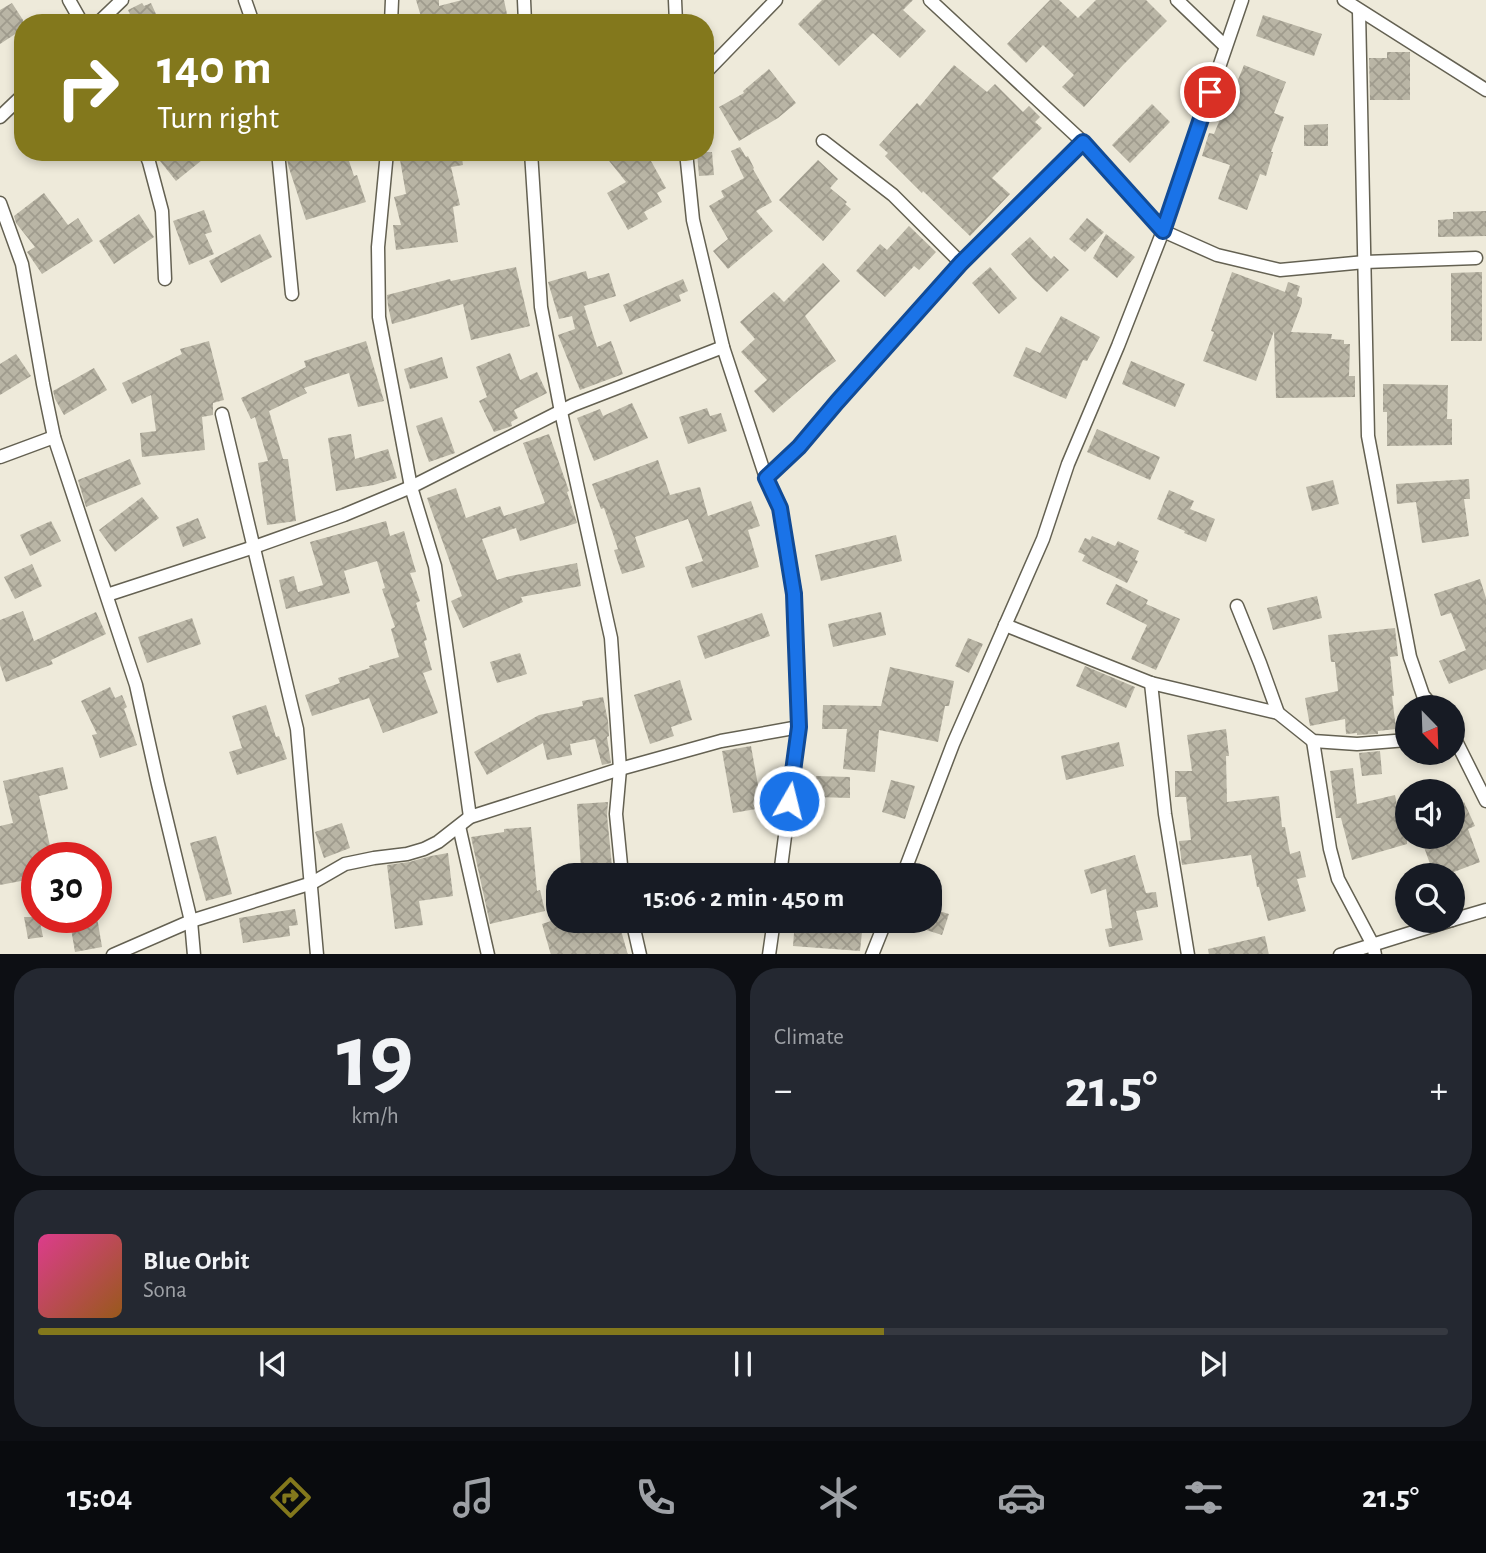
<!DOCTYPE html>
<meta charset="utf-8">
<style>
:root{--surface:#171b24;--page:#242831;--text:#f1f3f6;--muted:#9ea1a6;--line:#363941;--accent:#83781c}
body{margin:0;font-family:"Alegreya Sans",sans-serif;background:var(--page);color:var(--text);height:100vh;display:flex;flex-direction:column;font-size:26px;white-space:nowrap}
*{box-sizing:border-box;margin:0}
p{font-size:23px;color:var(--muted)}
.icon{flex:none;width:38px;height:38px;fill:none;stroke:currentColor;stroke-width:2;stroke-linecap:round;stroke-linejoin:round}
.map{position:relative;height:954px;overflow:hidden}
.sheet{display:flex;flex-direction:column;gap:14px;padding:14px;background:#0d0f14;flex:1}
.sheet>*{flex:none}
.banner{position:absolute;left:14px;top:14px;width:700px;height:147px;border-radius:28px;box-shadow:0 4px 10px #0003;background:#83781c;color:#fff;overflow:hidden}
.needle{width:46px;rotate:157deg}
.fabs{position:absolute;left:1395px;top:695px;display:grid;gap:14px}
.fabs a{display:grid;place-items:center;width:70px;height:70px;border-radius:50%;background:var(--surface);box-shadow:0 4px 10px #0003;font-size:35px}
.speed{position:absolute;left:21px;top:842px;display:flex;gap:14px;font-size:35px;font-weight:700;text-align:center}
.speed>*{display:grid;place-content:center;width:91px;height:91px;border-radius:50%;background:var(--surface);box-shadow:0 4px 10px #0003;line-height:1}
.speed .limit{border:10px solid #d22;background:#fff;color:#111}
.pin{position:absolute;display:grid;place-items:center;width:60px;height:60px;color:#fff;margin:-30px;border:4px solid #fff;border-radius:50%;box-shadow:0 2px 7px #0007}
.me{position:absolute;width:77px;margin:-38px;rotate:8deg;stroke-linejoin:round;filter:drop-shadow(0 0 5px #0008)}
.turn{display:flex;align-items:center;gap:24px;height:147px;padding:0 28px;font-size:32px}
.turn .icon{width:91px;height:91px;stroke-width:2.5}
.turn b{display:block;font-size:49px;line-height:60px}
.big{font-size:52px;font-weight:600;line-height:1.1}
.sheet .widget{flex:1;display:flex;flex-direction:column;justify-content:center;gap:10px;min-width:0;padding:0 24px;border-radius:28px;background:var(--page)}
.sheet .dial{align-items:center;gap:0}
.dial b{font-size:91px;line-height:1}
.song{display:flex;align-items:center;gap:21px}
.cover{width:84px;height:84px;border-radius:10px;background:linear-gradient(135deg,hsl(330 70% 55%),hsl(30 70% 35%))}
.played{height:7px;border-radius:4px;background:linear-gradient(90deg,var(--accent) 60%,var(--line) 60%)}
.keys{display:flex;justify-content:space-around;direction:ltr}
.heat{display:flex;justify-content:space-between;align-items:center;font-size:38px;direction:ltr}
.sheet .tiles{flex:1;display:grid;gap:14px;grid-template-columns:1fr 1fr}
.widget:last-child{grid-column:span 2}
.trip{position:absolute;left:546px;top:863px;width:396px;height:70px;border-radius:28px;background:var(--surface);box-shadow:0 4px 10px #0003;font-weight:600;line-height:70px;text-align:center}
.dock{display:flex;height:112px;justify-content:space-around;align-items:center;background:#090b0e;color:var(--muted)}
.dock .icon{width:49px;height:49px}
.dock .on{color:var(--accent)}
.dock b{font-size:32px;color:var(--text)}
.map>svg:first-child{display:block}
.building{fill:url(#building-cross-hatch)}
.lines{fill:none;stroke-linecap:round;stroke-linejoin:round}
.street-casing{stroke:#646152;stroke-width:15}
.street{stroke:#fff;stroke-width:12}
.route-casing{stroke:#114b97;stroke-width:18}
.route{stroke:#1a73e8;stroke-width:12}
</style>
<div class="map">
<svg width="1486" height="955" viewBox="0 0 1486 955">
<defs>
<pattern id="building-cross-hatch" width="8" height="8" patternUnits="userSpaceOnUse" patternTransform="scale(1.75)"><rect width="8" height="8" fill="#b9b5a5"/><path d="M0 0l8 8M0 8l8-8" fill="none" stroke="#9f9b8d"/></pattern>
</defs>
<rect width="100%" height="100%" fill="#eeeada"/>
<g class="building">
<path d="M 416,0 L 439,0 L 439,6 L 462,0 L 504,0 L 507,14 L 471,23 L 423,23 Z"/>
<path d="M 822,0 L 913,0 L 903,10 L 926,31 L 900,58 L 873,33 L 839,66 L 798,24 Z"/>
<path d="M 1050,0 L 1059,0 L 1078,18 L 1096,0 L 1146,0 L 1167,21 L 1123,65 L 1084,107 L 1062,87 L 1074,75 L 1043,45 L 1026,63 L 1007,44 Z"/>
<path d="M 12,3 L 23,20 L 23,29 L 0,44 L 0,10 Z"/>
<path d="M 142,3 L 144,6 L 151,3 L 160,23 L 134,23 L 128,10 Z"/>
<path d="M 1263,15 L 1322,34 L 1314,56 L 1256,36 Z"/>
<path d="M 1387,52 L 1410,52 L 1410,100 L 1370,100 L 1369,58 L 1387,58 Z"/>
<path d="M 954,65 L 987,92 L 995,84 L 1023,112 L 1029,106 L 1040,117 L 1035,122 L 1042,128 L 992,178 L 1010,194 L 970,236 L 923,191 L 922,193 L 885,156 L 888,153 L 879,145 L 917,103 L 920,106 Z"/>
<path d="M 1244,65 L 1286,82 L 1274,113 L 1284,117 L 1271,152 L 1273,152 L 1266,176 L 1260,174 L 1247,210 L 1218,199 L 1230,165 L 1202,156 L 1209,133 L 1214,134 L 1229,97 L 1231,97 Z"/>
<path d="M 769,69 L 796,103 L 778,118 L 739,141 L 719,107 L 744,93 L 743,91 Z"/>
<path d="M 1152,104 L 1170,122 L 1130,163 L 1112,145 Z"/>
<path d="M 1328,124 L 1328,146 L 1304,146 L 1304,125 Z"/>
<path d="M 740,147 L 746,157 L 748,156 L 754,168 L 753,169 L 772,202 L 756,211 L 773,231 L 728,269 L 713,251 L 728,239 L 709,206 L 724,197 L 721,191 L 744,178 L 731,151 Z"/>
<path d="M 171,152 L 212,152 L 176,181 L 160,161 Z"/>
<path d="M 307,152 L 346,152 L 354,176 L 357,175 L 366,202 L 306,220 L 288,165 L 287,158 Z"/>
<path d="M 409,152 L 461,152 L 463,165 L 451,167 L 460,205 L 453,207 L 458,242 L 396,250 L 393,225 L 401,225 L 394,197 L 406,194 L 399,154 Z"/>
<path d="M 602,152 L 646,152 L 666,188 L 657,193 L 662,202 L 644,212 L 648,219 L 628,230 L 607,193 L 626,182 Z"/>
<path d="M 697,152 L 712,152 L 714,175 L 699,176 Z"/>
<path d="M 818,160 L 838,179 L 830,188 L 847,202 L 845,204 L 851,209 L 823,241 L 779,200 Z"/>
<path d="M 44,193 L 68,225 L 78,218 L 93,241 L 42,274 L 27,252 L 35,247 L 16,223 L 14,216 Z"/>
<path d="M 204,210 L 212,232 L 205,234 L 214,254 L 189,265 L 173,221 Z"/>
<path d="M 1486,211 L 1486,236 L 1438,237 L 1438,220 L 1453,219 L 1453,212 Z"/>
<path d="M 139,214 L 154,237 L 114,264 L 99,241 Z"/>
<path d="M 1087,218 L 1104,232 L 1085,252 L 1069,239 Z"/>
<path d="M 909,226 L 936,252 L 919,270 L 914,266 L 885,297 L 856,271 L 880,244 L 887,250 Z"/>
<path d="M 260,234 L 272,257 L 221,283 L 209,261 Z"/>
<path d="M 1106,234 L 1135,257 L 1117,278 L 1093,258 Z"/>
<path d="M 1030,237 L 1051,259 L 1054,256 L 1069,270 L 1047,292 L 1033,279 L 1011,254 Z"/>
<path d="M 823,263 L 840,281 L 805,316 L 836,361 L 819,373 L 773,413 L 754,391 L 767,380 L 741,352 L 755,339 L 740,322 L 774,292 L 784,302 Z"/>
<path d="M 516,267 L 530,326 L 471,340 L 463,304 L 392,324 L 388,306 L 387,295 L 450,279 L 451,281 Z"/>
<path d="M 990,267 L 1017,298 L 999,314 L 972,283 Z"/>
<path d="M 586,271 L 588,279 L 609,273 L 616,296 L 584,306 L 597,347 L 611,341 L 623,374 L 580,390 L 558,335 L 575,329 L 572,316 L 559,319 L 548,282 Z"/>
<path d="M 1232,272 L 1285,292 L 1288,282 L 1300,286 L 1297,296 L 1302,298 L 1302,303 L 1291,332 L 1332,334 L 1331,339 L 1344,340 L 1344,344 L 1350,344 L 1349,376 L 1355,376 L 1355,397 L 1276,398 L 1274,331 L 1256,381 L 1203,361 L 1214,332 L 1211,331 Z"/>
<path d="M 1482,272 L 1482,341 L 1451,341 L 1451,273 Z"/>
<path d="M 683,279 L 688,291 L 679,295 L 681,301 L 630,322 L 623,305 Z"/>
<path d="M 1061,316 L 1100,337 L 1087,361 L 1083,360 L 1066,399 L 1013,376 L 1026,347 L 1040,353 Z"/>
<path d="M 209,341 L 224,400 L 213,403 L 213,415 L 202,417 L 205,450 L 142,457 L 140,433 L 156,431 L 151,395 L 132,404 L 122,383 L 182,354 L 180,349 Z"/>
<path d="M 366,341 L 384,401 L 358,407 L 349,373 L 304,388 L 307,393 L 269,411 L 283,459 L 288,459 L 296,521 L 267,525 L 258,463 L 268,461 L 255,417 L 251,419 L 241,398 L 306,367 L 304,361 Z"/>
<path d="M 510,353 L 520,380 L 537,372 L 547,393 L 514,410 L 518,418 L 511,422 L 512,426 L 494,432 L 479,401 L 487,397 L 476,367 Z"/>
<path d="M 16,354 L 31,376 L 0,395 L 0,364 Z"/>
<path d="M 442,357 L 448,378 L 410,389 L 404,369 Z"/>
<path d="M 1131,361 L 1185,384 L 1175,407 L 1122,384 Z"/>
<path d="M 94,368 L 107,390 L 64,415 L 55,399 L 53,391 Z"/>
<path d="M 1383,384 L 1448,385 L 1447,419 L 1452,419 L 1452,445 L 1387,446 L 1387,412 L 1383,412 Z"/>
<path d="M 632,403 L 648,438 L 594,461 L 577,418 L 600,409 L 603,416 Z"/>
<path d="M 707,408 L 710,416 L 721,413 L 727,431 L 688,444 L 679,417 Z"/>
<path d="M 442,417 L 455,453 L 429,462 L 416,426 Z"/>
<path d="M 1097,429 L 1160,457 L 1150,480 L 1087,452 Z"/>
<path d="M 351,434 L 355,459 L 388,449 L 397,478 L 374,485 L 336,491 L 328,438 Z"/>
<path d="M 549,434 L 569,491 L 567,492 L 577,523 L 520,541 L 516,528 L 482,539 L 497,580 L 506,577 L 577,563 L 581,586 L 521,597 L 523,602 L 463,628 L 451,601 L 462,596 L 427,498 L 456,488 L 466,518 L 500,506 L 504,516 L 545,503 L 523,443 Z"/>
<path d="M 130,459 L 141,484 L 86,507 L 78,480 Z"/>
<path d="M 658,460 L 670,495 L 700,487 L 708,516 L 751,501 L 760,526 L 748,530 L 759,567 L 692,588 L 685,567 L 703,561 L 688,519 L 635,537 L 645,567 L 622,574 L 614,550 L 618,549 L 604,508 L 601,509 L 592,484 Z"/>
<path d="M 1469,479 L 1470,499 L 1464,499 L 1469,536 L 1422,543 L 1416,502 L 1397,504 L 1396,484 Z"/>
<path d="M 1333,480 L 1339,504 L 1312,511 L 1306,487 Z"/>
<path d="M 1169,490 L 1194,501 L 1190,509 L 1215,519 L 1206,542 L 1184,533 L 1185,531 L 1157,519 Z"/>
<path d="M 142,497 L 159,518 L 115,552 L 99,530 Z"/>
<path d="M 198,518 L 206,538 L 183,547 L 176,527 Z"/>
<path d="M 51,521 L 61,541 L 30,556 L 20,535 Z"/>
<path d="M 386,521 L 390,536 L 404,531 L 416,572 L 410,573 L 420,601 L 416,603 L 427,640 L 424,641 L 432,670 L 423,673 L 438,713 L 383,733 L 369,698 L 312,716 L 305,695 L 340,683 L 338,678 L 370,668 L 369,666 L 399,657 L 391,629 L 395,627 L 382,589 L 385,588 L 377,561 L 344,571 L 350,593 L 286,609 L 279,580 L 294,576 L 298,592 L 323,585 L 310,542 Z"/>
<path d="M 896,535 L 902,561 L 821,581 L 815,555 Z"/>
<path d="M 1092,536 L 1115,546 L 1118,541 L 1139,551 L 1135,560 L 1138,561 L 1127,583 L 1082,561 L 1085,555 L 1078,552 L 1085,538 L 1090,540 Z"/>
<path d="M 32,564 L 42,586 L 15,599 L 4,577 Z"/>
<path d="M 1480,579 L 1486,598 L 1486,669 L 1449,684 L 1439,661 L 1466,650 L 1451,613 L 1441,616 L 1434,594 Z"/>
<path d="M 1116,584 L 1148,600 L 1146,604 L 1180,619 L 1156,670 L 1131,659 L 1147,625 L 1106,604 Z"/>
<path d="M 1317,596 L 1322,618 L 1273,630 L 1267,608 Z"/>
<path d="M 23,611 L 34,641 L 96,612 L 106,634 L 51,660 L 53,664 L 6,682 L 0,665 L 0,620 Z"/>
<path d="M 881,612 L 886,635 L 833,647 L 828,624 Z"/>
<path d="M 762,613 L 770,636 L 705,659 L 697,636 Z"/>
<path d="M 192,618 L 201,644 L 147,663 L 138,637 Z"/>
<path d="M 1395,628 L 1398,656 L 1390,657 L 1394,696 L 1392,696 L 1396,729 L 1378,731 L 1378,734 L 1357,735 L 1357,733 L 1346,734 L 1345,719 L 1310,726 L 1305,698 L 1338,691 L 1335,662 L 1331,662 L 1328,635 Z"/>
<path d="M 968,638 L 983,644 L 969,673 L 955,666 Z"/>
<path d="M 520,653 L 527,674 L 497,683 L 490,662 Z"/>
<path d="M 1085,666 L 1135,687 L 1126,708 L 1076,686 Z"/>
<path d="M 890,667 L 954,681 L 949,706 L 945,706 L 938,742 L 879,730 L 875,772 L 843,769 L 847,729 L 822,729 L 823,705 L 881,706 Z"/>
<path d="M 680,680 L 692,720 L 671,727 L 674,736 L 650,744 L 634,695 Z"/>
<path d="M 110,687 L 115,698 L 122,695 L 127,707 L 124,709 L 137,745 L 100,758 L 92,735 L 97,734 L 81,701 Z"/>
<path d="M 603,697 L 608,721 L 609,736 L 607,737 L 611,763 L 602,765 L 595,739 L 570,744 L 572,755 L 547,760 L 543,743 L 487,775 L 474,752 L 539,715 L 583,706 L 582,701 Z"/>
<path d="M 266,705 L 276,737 L 279,736 L 287,759 L 237,775 L 229,752 L 242,748 L 232,716 Z"/>
<path d="M 1226,729 L 1229,756 L 1226,756 L 1227,802 L 1279,796 L 1282,827 L 1285,827 L 1290,854 L 1300,851 L 1306,877 L 1297,879 L 1306,911 L 1268,921 L 1259,887 L 1257,887 L 1251,855 L 1182,865 L 1179,841 L 1191,840 L 1186,797 L 1175,797 L 1175,771 L 1192,771 L 1187,735 Z"/>
<path d="M 1119,742 L 1124,766 L 1066,780 L 1061,756 Z"/>
<path d="M 751,746 L 762,808 L 733,813 L 722,751 Z"/>
<path d="M 1380,751 L 1382,774 L 1362,776 L 1359,753 Z"/>
<path d="M 63,767 L 68,789 L 39,796 L 52,855 L 37,858 L 37,878 L 0,885 L 0,826 L 13,823 L 3,781 Z"/>
<path d="M 1353,768 L 1357,804 L 1395,795 L 1401,824 L 1407,822 L 1407,844 L 1352,860 L 1341,818 L 1336,818 L 1330,771 Z"/>
<path d="M 816,776 L 850,777 L 850,798 L 816,797 Z"/>
<path d="M 891,780 L 915,786 L 905,819 L 882,812 Z"/>
<path d="M 608,802 L 607,815 L 612,866 L 581,868 L 577,804 Z"/>
<path d="M 1464,802 L 1475,826 L 1468,829 L 1480,862 L 1446,875 L 1434,875 L 1420,836 L 1452,836 L 1452,807 Z"/>
<path d="M 342,823 L 350,848 L 324,858 L 315,832 Z"/>
<path d="M 531,827 L 537,891 L 540,890 L 545,911 L 490,924 L 471,837 L 504,832 L 504,829 Z"/>
<path d="M 216,836 L 232,894 L 206,901 L 190,843 Z"/>
<path d="M 448,853 L 453,896 L 419,901 L 423,925 L 395,929 L 387,865 L 409,862 L 431,856 Z"/>
<path d="M 1135,855 L 1146,893 L 1156,892 L 1158,907 L 1136,911 L 1143,940 L 1109,947 L 1105,929 L 1112,928 L 1106,889 L 1091,894 L 1084,870 Z"/>
<path d="M 929,908 L 949,914 L 942,935 L 904,923 L 904,920 L 929,920 Z"/>
<path d="M 295,909 L 298,925 L 289,926 L 290,936 L 243,943 L 239,918 Z"/>
<path d="M 24,917 L 39,917 L 43,937 L 28,939 Z"/>
<path d="M 69,917 L 97,917 L 102,947 L 75,952 Z"/>
<path d="M 554,920 L 618,920 L 628,955 L 551,955 L 542,924 Z"/>
<path d="M 795,920 L 863,922 L 860,951 L 793,946 Z"/>
<path d="M 1265,936 L 1269,955 L 1209,955 L 1208,949 Z"/>
</g>
<g class="lines">
<g class="street-casing">
<g id="street">
<path d="M 69,0 L 82,23"/>
<path d="M 245,0 L 253,23"/>
<path d="M 524,0 L 525,23"/>
<path d="M 675,0 L 676,23"/>
<path d="M 930,0 L 1083,142 L 1163,231 L 1217,255 L 1280,270 L 1365,262 L 1476,258"/>
<path d="M 1177,0 L 1225,46"/>
<path d="M 1344,0 L 1486,90"/>
<path d="M 1359,11 L 1368,436 L 1410,657 L 1423,695 L 1433,707"/>
<path d="M 98,23 L 122,0"/>
<path d="M 391,23 L 392,0"/>
<path d="M 705,73 L 776,0"/>
<path d="M 0,117 L 23,95"/>
<path d="M 823,141 L 893,195 L 961,263"/>
<path d="M 145,152 L 149,162 L 162,211 L 165,279"/>
<path d="M 278,152 L 292,294"/>
<path d="M 387,152 L 378,247 L 379,317 L 411,487 L 435,566 L 470,817"/>
<path d="M 531,152 L 541,307 L 561,412 L 611,638 L 620,769 L 616,814 L 622,875"/>
<path d="M 686,152 L 693,220 L 723,347 L 766,478 L 780,508 L 795,594 L 799,727 L 780,875"/>
<path d="M 0,203 L 22,264 L 43,384 L 54,437 L 136,685 L 158,784 L 191,921 L 194,955"/>
<path d="M 222,414 L 297,729 L 317,955"/>
<path d="M 0,457 L 54,437"/>
<path d="M 766,478 L 799,447 L 837,402 L 961,263 L 1083,142"/>
<path d="M 107,595 L 254,547 L 344,515 L 411,487 L 573,405 L 723,347"/>
<path d="M 1237,606 L 1260,663 L 1278,713"/>
<path d="M 1005,625 L 1151,683 L 1278,713 L 1313,741 L 1357,744 L 1407,740"/>
<path d="M 1151,683 L 1165,814 L 1188,955"/>
<path d="M 1452,733 L 1486,801"/>
<path d="M 1313,741 L 1330,849 L 1338,879 L 1373,945 L 1375,955"/>
<path d="M 459,826 L 488,955"/>
<path d="M 903,875 L 953,744 L 1043,539 L 1068,464 L 1118,346 L 1163,231 L 1242,0"/>
<path d="M 632,920 L 640,955"/>
<path d="M 1452,920 L 1486,910"/>
<path d="M 113,955 L 191,921 L 312,883 L 345,864 L 374,858 L 407,854 L 424,849 L 438,842 L 470,817 L 620,769 L 721,741 L 799,727"/>
<path d="M 769,955 L 774,920"/>
<path d="M 872,955 L 886,920"/>
<path d="M 1340,955 L 1452,920"/>
</g>
</g>
<use href="#street" class="street"/>
</g>
<g class="lines">
<g class="route-casing">
<path id="route" d="M 789,801 L 799,727 L 794,594 L 780,508 L 766,478 L 799,447 L 837,402 L 961,263 L 1083,142 L 1163,231 L 1210,92"/>
</g>
<use href="#route" class="route"/>
</g>
</svg>
<div class="fabs">
<a><svg class="needle" viewBox="-14 -14 28 28"><path d="M0-13l5 13h-10z" fill="#e53935"/><path d="M0 13l5-13h-10z" fill="#9ea1a6"/></svg></a>
<a><svg class="icon" aria-label="sound" viewBox="0 0 24 24"><path d="M4 9h4l5-4v14l-5-4H4zM17 9q2 3 0 6"/></svg></a>
<a><svg class="icon" aria-label="search" viewBox="0 0 24 24"><circle cx="10" cy="10" r="6"/><path d="M15 15l6 6"/></svg></a>
</div>
<div class="speed"><div class="limit">30</div></div>
<div class="pin" style="left:1210px;top:92px;background:#d93025"><svg class="icon" aria-label="arrive" viewBox="0 0 24 24"><path d="M6 21V4h12l-3 4 3 4H6"/></svg></div>
<svg class="me" style="left:789px;top:801px" viewBox="-20 -20 40 40"><circle r="17" fill="#1a73e8" stroke="#fff" stroke-width="3"/><path d="M0-11L8 9 0 5-8 9z" fill="#fff"/></svg>
<div class="trip">15:06 · 2 min · 450 m</div>
<div class="banner">
<div class="turn"><svg class="icon" aria-label="right" viewBox="0 0 24 24"><path d="M7 20v-9h11M14 6l5 5-5 5"/></svg><div><b>140 m</b>Turn right</div></div>
</div>
</div>
<section class="sheet">
<div class="tiles">
<div class="widget dial"><b>19</b><p>km/h</p></div>
<div class="widget"><p>Climate</p>
<div class="heat"><a>−</a><b class="big">21.5°</b><a>+</a></div>
</div>
<div class="widget">
<div class="song"><i class="cover"></i><div><b>Blue Orbit</b><p>Sona</p></div></div>
<div class="played"></div>
<div class="keys"><svg class="icon" aria-label="previous" viewBox="0 0 24 24"><path d="M18 5L8 12l10 7zM5 5v14"/></svg><svg class="icon" aria-label="pause" viewBox="0 0 24 24"><path d="M8 5v14M16 5v14"/></svg><svg class="icon" aria-label="next" viewBox="0 0 24 24"><path d="M6 5l10 7-10 7zM19 5v14"/></svg></div>
</div>
</div>
</section>
<nav class="dock">
<b>15:04</b>
<svg class="icon on" aria-label="directions" viewBox="0 0 24 24"><path d="M12 3l9 9-9 9-9-9zM9 14v-3h6M13 9l2 2-2 2"/></svg>
<svg class="icon" aria-label="music" viewBox="0 0 24 24"><path d="M9 18V5l10-2v13"/><circle cx="6" cy="18" r="3"/><circle cx="16" cy="16" r="3"/></svg>
<svg class="icon" aria-label="phone" viewBox="0 0 24 24"><path d="M5 4h4l2 5-3 2q2 4 5 5l2-3 5 2v4C11 20 4 13 5 4z"/></svg>
<svg class="icon" aria-label="climate" viewBox="0 0 24 24"><path d="M12 3v18M4 7l16 10M4 17L20 7"/></svg>
<svg class="icon" aria-label="car" viewBox="0 0 24 24"><path d="M5 17H2v-5l4-1 3-4h7l3 4 3 1v5h-3M9 17h6M6 11h13"/><circle cx="7" cy="17" r="2"/><circle cx="17" cy="17" r="2"/></svg>
<svg class="icon" aria-label="filters" viewBox="0 0 24 24"><path d="M4 7h16M4 17h16"/><circle cx="9" cy="7" r="2"/><circle cx="15" cy="17" r="2"/></svg>
<b>21.5°</b>
</nav>
